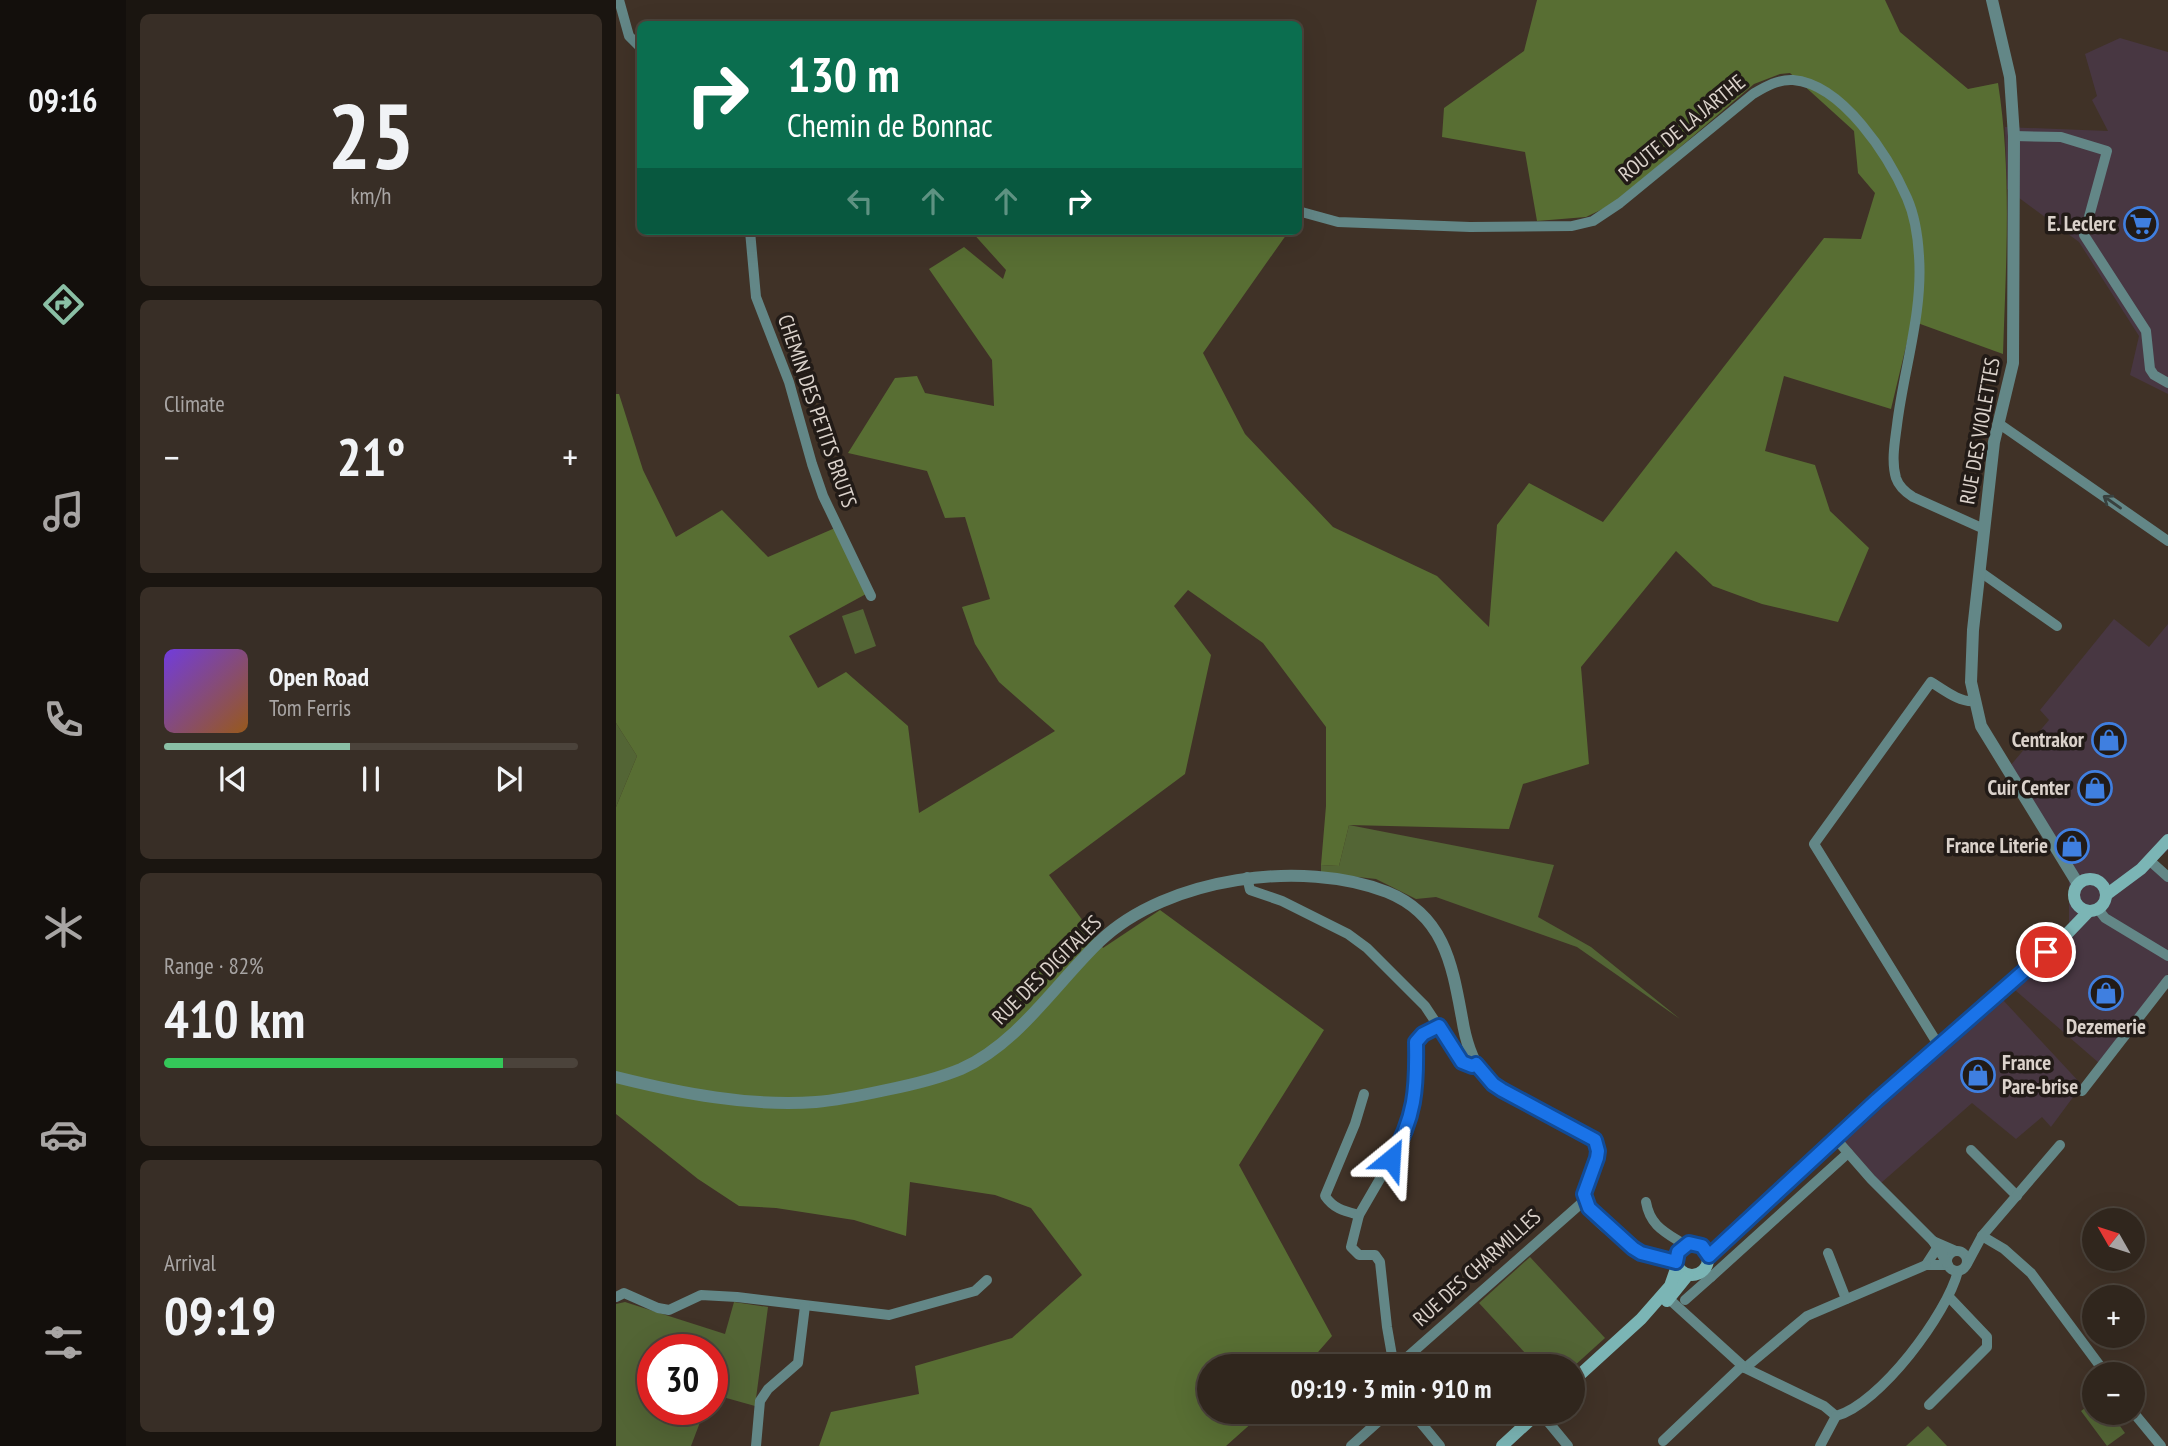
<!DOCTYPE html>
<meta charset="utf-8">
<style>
:root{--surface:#30261d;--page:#382e26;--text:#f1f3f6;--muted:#a8a5a4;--line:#4b433b;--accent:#8abfa5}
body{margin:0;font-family:"PT Sans Narrow",sans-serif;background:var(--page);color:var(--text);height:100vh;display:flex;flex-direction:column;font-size:26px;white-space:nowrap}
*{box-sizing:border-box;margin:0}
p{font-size:23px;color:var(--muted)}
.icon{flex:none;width:38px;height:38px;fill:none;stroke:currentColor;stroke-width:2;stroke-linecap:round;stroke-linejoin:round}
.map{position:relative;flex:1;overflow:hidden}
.details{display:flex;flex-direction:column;gap:14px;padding:14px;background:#1a1510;width:490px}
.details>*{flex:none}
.banner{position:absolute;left:21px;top:21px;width:665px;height:214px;border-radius:10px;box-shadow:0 7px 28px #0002,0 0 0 2px var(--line);background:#0b6e4f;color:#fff;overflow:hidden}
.needle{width:46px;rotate:309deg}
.controls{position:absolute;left:1466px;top:1208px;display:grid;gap:14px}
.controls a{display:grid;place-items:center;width:63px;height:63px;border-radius:50%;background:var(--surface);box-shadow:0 7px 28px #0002,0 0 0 2px var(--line);font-size:35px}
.speed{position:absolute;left:21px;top:1334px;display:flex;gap:14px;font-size:35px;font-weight:700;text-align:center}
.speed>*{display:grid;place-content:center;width:91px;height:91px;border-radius:50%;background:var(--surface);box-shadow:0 7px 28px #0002,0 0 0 2px var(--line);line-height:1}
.speed .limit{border:10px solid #d22;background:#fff;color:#111}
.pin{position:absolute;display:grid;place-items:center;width:60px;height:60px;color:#fff;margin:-30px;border:4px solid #fff;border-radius:50%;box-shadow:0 2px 7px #0007}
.me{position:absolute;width:77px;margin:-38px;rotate:27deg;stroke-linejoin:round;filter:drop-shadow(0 0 5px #0008)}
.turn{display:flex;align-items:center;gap:24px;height:147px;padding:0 35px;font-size:32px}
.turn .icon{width:91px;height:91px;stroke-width:2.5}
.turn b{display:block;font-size:49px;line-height:60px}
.lanes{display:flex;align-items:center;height:66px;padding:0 35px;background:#0003;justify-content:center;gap:35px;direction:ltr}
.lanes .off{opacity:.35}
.big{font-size:52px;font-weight:700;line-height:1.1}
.details .widget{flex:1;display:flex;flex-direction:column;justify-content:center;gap:10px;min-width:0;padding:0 24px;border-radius:10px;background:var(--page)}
.details .dial{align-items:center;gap:0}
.dial b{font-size:91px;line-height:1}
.song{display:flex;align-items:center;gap:21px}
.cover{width:84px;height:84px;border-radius:10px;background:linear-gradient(135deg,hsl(260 70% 55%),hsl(30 70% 35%))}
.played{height:7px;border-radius:4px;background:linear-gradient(90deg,var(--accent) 45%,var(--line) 45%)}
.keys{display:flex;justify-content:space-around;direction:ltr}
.heat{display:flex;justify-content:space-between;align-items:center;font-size:38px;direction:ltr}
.charge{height:10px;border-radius:5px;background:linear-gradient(90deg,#34c759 82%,var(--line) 0)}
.trip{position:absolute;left:581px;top:1354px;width:388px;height:70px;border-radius:35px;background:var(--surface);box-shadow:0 7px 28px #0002,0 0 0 2px var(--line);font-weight:700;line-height:70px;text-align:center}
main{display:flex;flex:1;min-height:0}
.menu{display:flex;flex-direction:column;width:126px;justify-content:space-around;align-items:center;background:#130f0c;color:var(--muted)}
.menu .icon{width:49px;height:49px}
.menu .selected{color:var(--accent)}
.menu b{font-size:32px;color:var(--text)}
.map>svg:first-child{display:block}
.commercial{fill:#483742}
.green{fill:#536535}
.forest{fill:#586e33}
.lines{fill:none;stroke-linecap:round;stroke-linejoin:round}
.minor{stroke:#638787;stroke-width:10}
.tertiary{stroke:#638787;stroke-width:12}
.secondary{stroke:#7bb5b5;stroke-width:12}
.oneway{stroke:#39413e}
.route-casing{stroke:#114b97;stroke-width:18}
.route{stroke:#1a73e8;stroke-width:12}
.labels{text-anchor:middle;stroke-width:7;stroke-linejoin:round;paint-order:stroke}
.street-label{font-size:21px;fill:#dbd2cb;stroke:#221b17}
.poi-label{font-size:21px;font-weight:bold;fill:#dbd2cb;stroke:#221b17;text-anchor:end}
</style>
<main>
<nav class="menu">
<b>09:16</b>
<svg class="icon selected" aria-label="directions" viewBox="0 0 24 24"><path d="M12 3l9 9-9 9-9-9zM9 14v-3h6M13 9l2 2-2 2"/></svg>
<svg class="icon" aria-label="music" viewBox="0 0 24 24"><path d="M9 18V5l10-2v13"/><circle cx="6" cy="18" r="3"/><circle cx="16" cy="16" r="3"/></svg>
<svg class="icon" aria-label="phone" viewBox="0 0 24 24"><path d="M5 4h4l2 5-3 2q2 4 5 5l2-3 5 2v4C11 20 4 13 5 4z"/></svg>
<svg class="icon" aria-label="climate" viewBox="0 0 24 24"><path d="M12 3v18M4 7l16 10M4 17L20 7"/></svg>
<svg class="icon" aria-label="car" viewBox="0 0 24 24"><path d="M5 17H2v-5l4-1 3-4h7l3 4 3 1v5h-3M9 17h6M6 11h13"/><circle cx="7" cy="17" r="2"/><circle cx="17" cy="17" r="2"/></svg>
<svg class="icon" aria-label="filters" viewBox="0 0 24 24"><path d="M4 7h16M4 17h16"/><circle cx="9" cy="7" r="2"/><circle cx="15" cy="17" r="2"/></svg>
</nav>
<section class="details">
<div class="widget dial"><b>25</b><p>km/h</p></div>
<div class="widget"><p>Climate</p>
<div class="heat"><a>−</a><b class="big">21°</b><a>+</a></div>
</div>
<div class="widget">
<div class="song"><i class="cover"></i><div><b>Open Road</b><p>Tom Ferris</p></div></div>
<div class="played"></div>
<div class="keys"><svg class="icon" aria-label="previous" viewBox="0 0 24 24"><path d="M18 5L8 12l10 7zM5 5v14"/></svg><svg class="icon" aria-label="pause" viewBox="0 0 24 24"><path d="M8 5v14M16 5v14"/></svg><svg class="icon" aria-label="next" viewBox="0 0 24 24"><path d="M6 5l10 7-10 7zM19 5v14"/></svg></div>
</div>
<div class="widget"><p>Range · 82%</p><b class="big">410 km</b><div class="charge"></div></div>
<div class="widget"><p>Arrival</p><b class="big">09:19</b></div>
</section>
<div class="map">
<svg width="1552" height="1446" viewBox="0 0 1552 1446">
<rect width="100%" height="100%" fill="#403227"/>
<g class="commercial">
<path d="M 1504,38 L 1552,52 L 1552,394 L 1514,375 L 1523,336 L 1463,242 L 1391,189 L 1389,127 L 1492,131 L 1476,100 L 1481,96 L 1469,54 Z"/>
<path d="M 1498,619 L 1533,647 L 1552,624 L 1552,850 L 1540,861 L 1552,871 L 1552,974 L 1483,1063 L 1399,990 L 1387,1000 L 1466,1085 L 1435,1127 L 1426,1117 L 1400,1139 L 1356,1103 L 1265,1183 L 1218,1130 L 1453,923 L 1453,879 L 1388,773 L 1433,720 L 1424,710 Z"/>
</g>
<g class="green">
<path d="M 247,609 L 260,646 L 239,654 L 226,616 Z"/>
<path d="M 0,723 L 21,756 L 0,807 Z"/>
<path d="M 733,825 L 938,865 L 922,917 L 975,947 L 1064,1019 L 961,947 L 820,897 L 800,899 L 760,879 L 705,873 L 705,865 L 723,866 Z"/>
<path d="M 914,1257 L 989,1338 L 957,1367 L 922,1367 L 863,1303 Z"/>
<path d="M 9,1302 L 109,1334 L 118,1302 L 152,1307 L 139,1406 L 96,1394 L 96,1349 L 37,1349 L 37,1409 L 89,1409 L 75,1446 L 0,1446 L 0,1304 Z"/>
<path d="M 1479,1401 L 1479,1412 L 1494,1412 L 1509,1433 L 1491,1446 L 1465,1411 Z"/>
<path d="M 1312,1426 L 1331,1446 L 1290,1446 Z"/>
</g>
<path class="forest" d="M 921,0 L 1269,0 L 1284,32 L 1352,89 L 1382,83 C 1396,172 1390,263 1387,354 L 1296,321 L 1275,409 L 1168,376 L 1149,451 L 1199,465 L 1214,511 L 1253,548 L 1222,622 L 1146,604 L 1097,586 L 1060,551 L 965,667 L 973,764 L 907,784 L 893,829 L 733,825 L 723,866 L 705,865 L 710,806 L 710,727 L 647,643 L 572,590 L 558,606 L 595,655 L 569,774 L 433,875 L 487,948 L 544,910 L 708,1030 L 623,1165 L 716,1336 L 689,1367 L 593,1367 L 593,1412 L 648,1412 L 610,1446 L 203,1446 L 215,1412 L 303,1394 L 299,1366 L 396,1338 L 466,1275 L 415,1208 L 379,1195 L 294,1182 L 290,1236 L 238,1220 L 160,1208 L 123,1206 L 82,1179 L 0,1114 L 0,807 L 21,756 L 0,723 L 0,394 L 3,394 L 27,470 L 60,537 L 106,510 L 152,557 L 219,528 L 250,594 L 173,636 L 202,688 L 230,672 L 292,726 L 303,813 L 439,731 L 383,682 L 359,644 L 346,607 L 374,599 L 349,517 L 329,518 L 311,471 L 232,453 L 279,378 L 301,376 L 309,393 L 378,406 L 376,360 L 313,269 L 348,247 L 387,279 L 390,270 L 355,231 L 673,231 L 587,353 L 629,434 L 717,527 L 821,576 L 873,627 L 881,525 L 913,483 L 987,522 L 1208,238 L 1245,239 L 1259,193 L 1242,173 L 1238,131 L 1174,73 L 1164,74 L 1138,84 L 999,203 L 970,217 L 921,221 L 909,152 L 826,137 L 828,108 L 908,51 Z"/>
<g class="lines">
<g class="minor">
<path d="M 3,0 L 13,36 L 24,47"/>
<path d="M 1398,136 L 1445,137 L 1491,151 L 1468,235 L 1530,331 L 1534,369 L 1538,375 L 1552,383"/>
<path d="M 682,211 L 722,222 L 854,227 L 956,226 L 977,221 L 1004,203 L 1137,94 C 1149,87 1162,79 1177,80 C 1227,84 1273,157 1291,198 C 1298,214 1302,238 1303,256 C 1307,313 1288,368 1281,425 C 1279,441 1275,461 1280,478 C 1283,487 1289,492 1297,497 L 1368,529"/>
<path d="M 134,231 L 140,297 L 173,382 L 196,464 L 207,496 L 255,596"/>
<path d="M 1382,423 L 1552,541"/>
<path d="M 1363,571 L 1441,626"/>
<path d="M 1533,860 L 1552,877"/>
<path d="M 631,877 L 634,890 L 666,901 L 732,934 L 751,948 L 809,1006 L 846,1062 L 852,1065 L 860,1064"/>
<path d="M 1482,909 L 1489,918 L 1552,956"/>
<path d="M 1323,1046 L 1198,844 L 1315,682 C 1328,690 1344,703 1359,701"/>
<path d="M 1466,1091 L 1552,980"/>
<path d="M 1220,1139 L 1255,1179 L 1317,1241"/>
<path d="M 1355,1150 L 1401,1196"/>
<path d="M 1030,1202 C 1034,1226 1049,1232 1069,1245"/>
<path d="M 743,1215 C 728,1211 718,1209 709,1196 L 739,1124 L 748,1094"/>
<path d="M 1366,1236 L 1388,1249 L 1415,1273 L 1490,1374"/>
<path d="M 1321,1248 L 1310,1265 L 1332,1265"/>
<circle cx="1341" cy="1261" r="10"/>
<path d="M 1212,1253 L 1230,1299"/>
<path d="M 1331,1263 L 1317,1241 L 1340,1251"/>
<path d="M 1351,1264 L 1366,1236 L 1444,1145"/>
<path d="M 1088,1270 L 1095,1277 L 1232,1153"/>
<path d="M 1054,1293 L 1053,1299 L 1129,1368 L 1208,1406 L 1220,1416"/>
<path d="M 0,1297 L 8,1293 L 42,1308 L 53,1310 L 85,1295 L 121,1297 L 273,1315 L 359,1291 L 371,1280"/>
<path d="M 1069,1300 L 1095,1277"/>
<path d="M 778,1367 L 771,1327 L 764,1262 L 759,1255 L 743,1255 L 735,1247 L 743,1215 L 786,1141 L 796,1114 L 801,1071 L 800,1042 L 807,1034 L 823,1026"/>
<path d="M 780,1367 L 969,1200"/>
<path d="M 1129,1368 L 1191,1316 L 1310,1265"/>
<path d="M 1313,1405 L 1371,1347 L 1371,1337 L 1333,1297"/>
<path d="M 796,1412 L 824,1446"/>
<path d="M 924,1412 L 952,1446"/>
<path d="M 1517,1412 L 1545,1446"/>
<path d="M 1220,1416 C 1264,1404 1331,1314 1342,1271"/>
<path d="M 1047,1441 L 1126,1366"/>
<path d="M 140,1446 L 144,1401 L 152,1389 L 182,1363 L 189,1306"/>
<path d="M 735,1446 L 773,1412"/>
<path d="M 1204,1446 L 1220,1416"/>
</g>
<g class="tertiary">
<path d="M 1376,0 L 1394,77 L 1398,136 L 1397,363 L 1378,442 L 1357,630 L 1355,682 L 1365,726 L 1462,884"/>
<path d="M 0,1077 C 64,1093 134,1107 200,1102 C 224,1100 247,1095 270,1090 C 295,1085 321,1079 345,1069 C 403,1043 440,983 484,941 C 551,877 687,859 771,892 C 828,915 836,964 846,1018 C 849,1037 854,1057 866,1073 C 886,1098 944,1120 974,1135 C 996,1156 961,1178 969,1202 C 976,1220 1002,1236 1017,1248 L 1025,1253 L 1060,1262"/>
</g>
<g class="secondary">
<circle cx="1474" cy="895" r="16"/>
<path d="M 1490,895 L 1525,869 L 1552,840"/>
<circle cx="1076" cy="1259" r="16"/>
<path d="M 1093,1256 L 1261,1100 L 1448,937 L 1472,912"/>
<path d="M 1051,1301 L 1072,1275"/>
<path d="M 957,1381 L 1025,1319 L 1054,1286 L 1061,1266"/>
<path d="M 886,1446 L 923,1412"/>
</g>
</g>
<defs><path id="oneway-shaft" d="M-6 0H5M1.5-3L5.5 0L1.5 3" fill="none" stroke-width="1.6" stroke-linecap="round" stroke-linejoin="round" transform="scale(1.75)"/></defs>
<use class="oneway" href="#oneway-shaft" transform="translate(1496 502) rotate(-145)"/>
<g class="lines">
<g class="route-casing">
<path id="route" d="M 775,1159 C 799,1118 801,1089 800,1042 L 807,1034 L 823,1026 L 846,1062 L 856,1066 L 860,1064 L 877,1084 L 886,1090 L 979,1140 L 982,1151 L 981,1158 L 968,1194 L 973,1208 L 1017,1248 L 1025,1253 L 1060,1262 L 1062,1252 L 1073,1243 L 1086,1246 L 1093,1256 L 1261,1100 L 1430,952"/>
</g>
<use href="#route" class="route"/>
</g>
<defs>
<g id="supermarket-ring" transform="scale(1.75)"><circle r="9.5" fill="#221b17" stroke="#3f7fe0" stroke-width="1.5"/><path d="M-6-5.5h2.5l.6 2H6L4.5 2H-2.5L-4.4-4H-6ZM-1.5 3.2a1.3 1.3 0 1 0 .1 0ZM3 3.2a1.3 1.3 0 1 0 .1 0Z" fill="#3f7fe0"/></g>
<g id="shop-ring" transform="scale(1.75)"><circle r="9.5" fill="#221b17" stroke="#3f7fe0" stroke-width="1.5"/><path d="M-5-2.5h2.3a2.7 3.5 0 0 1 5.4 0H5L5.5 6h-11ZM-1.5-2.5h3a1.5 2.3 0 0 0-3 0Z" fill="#3f7fe0"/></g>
</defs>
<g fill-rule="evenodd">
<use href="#supermarket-ring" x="1525" y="224"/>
<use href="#shop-ring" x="1493" y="740"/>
<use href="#shop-ring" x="1479" y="788"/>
<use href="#shop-ring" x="1456" y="846"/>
<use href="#shop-ring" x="1490" y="993"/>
<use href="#shop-ring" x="1362" y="1075"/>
</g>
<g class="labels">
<g class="street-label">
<text transform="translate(1066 128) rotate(-39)" y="7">ROUTE DE LA JARTHE</text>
<text transform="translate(201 411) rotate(71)" y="7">CHEMIN DES PETITS BRUTS</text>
<text transform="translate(1364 431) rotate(-80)" y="7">RUE DES VIOLETTES</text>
<text transform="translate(431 970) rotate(-45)" y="7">RUE DES DIGITALES</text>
<text transform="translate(861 1268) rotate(-42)" y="7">RUE DES CHARMILLES</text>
</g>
<g class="poi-label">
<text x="1500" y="231">E. Leclerc</text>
<text x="1468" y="747">Centrakor</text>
<text x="1454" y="795">Cuir Center</text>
<text x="1432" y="853">France Literie</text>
<text x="1490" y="1034" text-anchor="middle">Dezemerie</text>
<text x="1386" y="1070" text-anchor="start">France<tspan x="1386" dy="24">Pare-brise</tspan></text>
</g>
</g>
</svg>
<div class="controls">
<a><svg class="needle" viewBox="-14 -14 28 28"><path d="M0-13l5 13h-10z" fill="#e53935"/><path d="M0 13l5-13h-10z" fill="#a8a5a4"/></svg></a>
<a>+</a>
<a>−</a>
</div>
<div class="speed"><div class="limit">30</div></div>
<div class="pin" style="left:1430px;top:952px;background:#d93025"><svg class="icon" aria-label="arrive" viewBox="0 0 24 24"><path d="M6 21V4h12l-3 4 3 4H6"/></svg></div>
<svg class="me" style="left:775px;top:1159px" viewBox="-20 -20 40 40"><path d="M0-17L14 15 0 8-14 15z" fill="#1a73e8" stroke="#fff" stroke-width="4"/></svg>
<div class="trip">09:19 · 3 min · 910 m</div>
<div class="banner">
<div class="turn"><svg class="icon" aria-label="right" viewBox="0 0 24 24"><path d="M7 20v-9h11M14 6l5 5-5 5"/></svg><div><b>130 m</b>Chemin de Bonnac</div></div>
<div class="lanes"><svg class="icon off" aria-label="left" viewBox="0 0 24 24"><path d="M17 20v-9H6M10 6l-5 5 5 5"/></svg><svg class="icon off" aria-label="ahead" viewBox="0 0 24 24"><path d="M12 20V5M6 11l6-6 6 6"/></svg><svg class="icon off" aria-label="ahead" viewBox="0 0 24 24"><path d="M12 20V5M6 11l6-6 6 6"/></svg><svg class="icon" aria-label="right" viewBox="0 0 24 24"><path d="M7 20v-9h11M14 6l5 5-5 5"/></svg></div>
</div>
</div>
</main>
